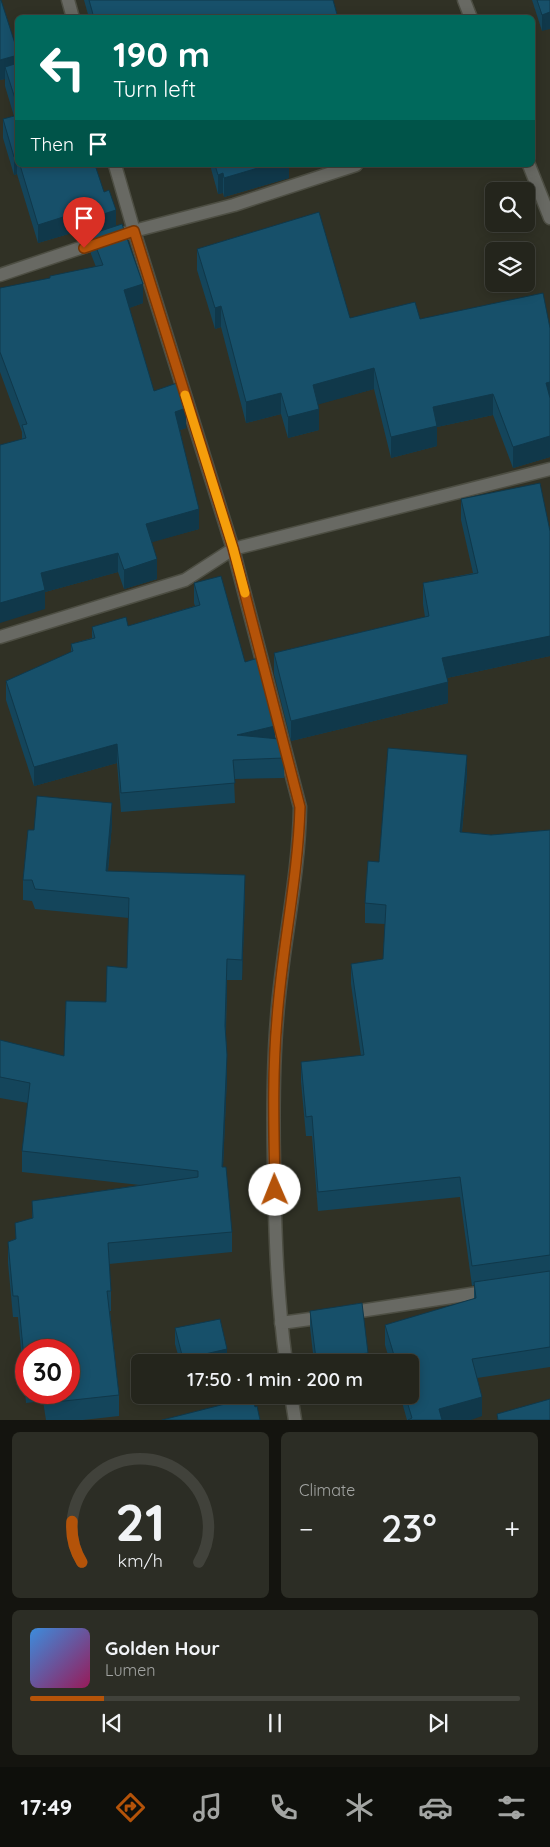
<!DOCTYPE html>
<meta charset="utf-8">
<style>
:root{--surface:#24251c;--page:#2c2d25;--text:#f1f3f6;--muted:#a3a5a3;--line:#41423b;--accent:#b45309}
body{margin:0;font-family:Quicksand,sans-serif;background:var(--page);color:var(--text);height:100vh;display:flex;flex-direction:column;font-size:19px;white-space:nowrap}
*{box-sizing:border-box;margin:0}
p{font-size:16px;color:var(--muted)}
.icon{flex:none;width:28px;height:28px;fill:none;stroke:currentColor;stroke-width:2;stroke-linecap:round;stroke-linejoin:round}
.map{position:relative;height:1420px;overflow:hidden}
.details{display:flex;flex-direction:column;gap:12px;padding:12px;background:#14140f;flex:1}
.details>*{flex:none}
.guide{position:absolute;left:15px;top:15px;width:520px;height:152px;border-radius:8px;box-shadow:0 2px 12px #0003,0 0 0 1px var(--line);background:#00695c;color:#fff;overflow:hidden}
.fabs{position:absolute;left:485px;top:182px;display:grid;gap:10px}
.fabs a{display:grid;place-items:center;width:50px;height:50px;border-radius:8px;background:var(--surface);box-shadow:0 2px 12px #0003,0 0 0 1px var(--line);font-size:25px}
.speed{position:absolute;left:15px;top:1339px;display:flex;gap:10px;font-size:25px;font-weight:700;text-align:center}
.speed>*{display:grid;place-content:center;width:65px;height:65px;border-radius:50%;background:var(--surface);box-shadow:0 2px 12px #0003,0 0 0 1px var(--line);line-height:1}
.speed .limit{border:8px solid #d22;background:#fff;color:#111}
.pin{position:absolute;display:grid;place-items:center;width:42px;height:42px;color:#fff;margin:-51px -21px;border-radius:50% 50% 50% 0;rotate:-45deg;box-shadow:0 0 5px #0007}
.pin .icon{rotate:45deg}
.me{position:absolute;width:55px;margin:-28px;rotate:359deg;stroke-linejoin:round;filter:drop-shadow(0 0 4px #0008)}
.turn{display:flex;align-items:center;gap:18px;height:105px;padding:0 15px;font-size:22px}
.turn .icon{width:65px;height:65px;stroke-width:2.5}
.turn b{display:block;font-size:35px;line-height:42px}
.then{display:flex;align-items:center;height:48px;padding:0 15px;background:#0003;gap:10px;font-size:19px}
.big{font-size:38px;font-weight:600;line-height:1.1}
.details .tile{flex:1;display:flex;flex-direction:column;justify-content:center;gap:8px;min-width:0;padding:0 18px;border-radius:8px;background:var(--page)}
.details .dial{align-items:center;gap:0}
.dial svg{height:130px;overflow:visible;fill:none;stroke:var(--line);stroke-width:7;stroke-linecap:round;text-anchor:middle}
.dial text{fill:var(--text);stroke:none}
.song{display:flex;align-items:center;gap:15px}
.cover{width:60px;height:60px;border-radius:8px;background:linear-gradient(135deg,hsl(210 70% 55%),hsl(330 70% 35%))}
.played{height:5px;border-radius:2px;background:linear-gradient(90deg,var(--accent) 15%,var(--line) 15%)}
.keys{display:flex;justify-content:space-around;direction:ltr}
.heat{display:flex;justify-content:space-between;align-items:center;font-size:28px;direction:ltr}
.details .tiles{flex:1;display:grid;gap:12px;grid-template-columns:1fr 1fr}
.tile:last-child{grid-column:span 2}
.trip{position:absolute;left:131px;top:1354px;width:288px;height:50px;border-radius:8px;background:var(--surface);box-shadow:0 2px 12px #0003,0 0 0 1px var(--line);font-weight:600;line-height:50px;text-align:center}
.menu{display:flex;height:80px;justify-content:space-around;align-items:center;background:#0e0f0b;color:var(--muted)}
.menu .icon{width:35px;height:35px}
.menu .on{color:var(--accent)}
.menu b{font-size:22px;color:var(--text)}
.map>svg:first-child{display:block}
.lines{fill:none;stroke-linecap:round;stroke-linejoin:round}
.minor-casing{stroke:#4d4e43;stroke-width:15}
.minor{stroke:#686963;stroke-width:12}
.wall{fill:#14455b;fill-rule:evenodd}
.shaded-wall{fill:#10384a}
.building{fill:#17506a;stroke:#10384a}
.route-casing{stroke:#753606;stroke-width:12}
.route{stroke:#b45309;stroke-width:9}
.slow{stroke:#f59e0b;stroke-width:9}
</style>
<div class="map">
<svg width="550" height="1420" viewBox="0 0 550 1420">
<rect width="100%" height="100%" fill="#303125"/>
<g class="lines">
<g class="minor-casing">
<g id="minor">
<path d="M 68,0 L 73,18"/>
<path d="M 464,0 L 471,18"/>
<path d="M 115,165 L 134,231 L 233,549 L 300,807 C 299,878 282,947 277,1018 C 273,1067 273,1117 274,1166 C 275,1231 277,1297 286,1362"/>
<path d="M 529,165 L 550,218"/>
<path d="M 126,233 L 234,205 L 356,165"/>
<path d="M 0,275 L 107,239"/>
<path d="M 0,637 L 185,580 L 233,549 L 550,469"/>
<path d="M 347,1313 L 491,1291"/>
<path d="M 281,1323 L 325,1317"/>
<path d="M 291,1395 L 295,1420"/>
</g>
</g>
<use href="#minor" class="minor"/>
</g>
<g class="wall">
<path d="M 0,0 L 18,53 L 18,165 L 95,165 L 104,192 L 116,226 L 143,303 L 129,308 L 154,391 L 186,428 L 180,430 L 199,529 L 151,542 L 157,579 L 124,589 L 118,572 L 45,592 L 45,609 L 22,439 L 22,432 L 0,372 L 0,288 L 50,278 L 96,267 L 91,254 L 91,237 L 85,238 L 82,230 L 38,243 L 17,174 L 14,175 L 3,138 L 3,119 L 14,116 L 5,86 L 5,79 L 0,80 Z"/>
<path d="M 84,0 L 333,0 L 338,18 L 89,18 Z"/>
<path d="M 532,0 L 550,0 L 542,31 Z"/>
<path d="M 210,165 L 289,165 L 289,178 L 224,197 L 223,193 L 218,194 Z"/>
<path d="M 197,249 L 350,318 L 420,319 L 550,328 L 550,457 L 513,468 L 493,415 L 437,427 L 437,446 L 391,458 L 374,389 L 318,404 L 319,430 L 288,438 L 281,414 L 246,423 L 221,327 L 215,329 L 197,270 Z"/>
<path d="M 461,499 L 550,656 L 447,678 L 448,703 L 291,741 L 274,674 L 274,653 L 425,617 L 423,604 L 423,583 L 473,573 L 461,520 Z"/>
<path d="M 194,583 L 245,662 L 284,758 L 284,778 L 234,779 L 235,803 L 121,812 L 117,763 L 34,786 L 6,700 L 6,681 L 71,652 L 71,644 L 92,638 L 92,627 L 128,626 L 195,606 L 194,603 Z"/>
<path d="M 467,774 L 462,832 L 491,835 L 550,830 L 550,1367 L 477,1378 L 482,1416 L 407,1420 L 400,1395 L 410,1395 L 410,1362 L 390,1362 L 385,1345 L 385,1325 L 474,1299 L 474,1285 L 472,1286 L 460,1197 L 318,1211 L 312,1136 L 306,1136 L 301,1082 L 301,1062 L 361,1056 L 351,984 L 351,964 L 383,959 L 385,924 L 365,923 L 365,903 L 379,862 Z"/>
<path d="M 112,824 L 108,871 L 245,896 L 242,980 L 227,980 L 226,1033 L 227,1076 L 223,1167 L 232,1232 L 232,1252 L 109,1264 L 111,1291 L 111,1311 L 110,1311 L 119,1395 L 119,1416 L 83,1420 L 46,1420 L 43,1401 L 26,1403 L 18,1317 L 13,1317 L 8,1263 L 8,1242 L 15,1239 L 32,1218 L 32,1201 L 140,1185 L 22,1172 L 22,1151 L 28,1103 L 0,1098 L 0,1040 L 64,1056 L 106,1002 L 127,968 L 129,918 L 35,909 L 32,901 L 23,900 L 23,880 L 34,830 ZM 26,1350 L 69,1392 L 26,1392 Z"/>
<path d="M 310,1311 L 368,1353 L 368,1362 L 314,1362 L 310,1327 Z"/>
<path d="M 175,1328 L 227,1362 L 180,1362 L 175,1344 Z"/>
<path d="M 218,1395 L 252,1395 L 255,1407 L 220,1405 Z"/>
</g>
<g class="shaded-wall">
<path d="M 550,12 L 550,29 L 542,31 L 542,15 Z"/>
<path d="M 18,55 L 18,75 L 5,67 L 5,79 L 0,80 L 0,60 Z"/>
<path d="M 17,156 L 17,174 L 14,175 L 14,157 Z"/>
<path d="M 268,165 L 289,165 L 289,178 L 224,197 L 224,178 Z"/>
<path d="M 223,173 L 223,193 L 218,194 L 218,175 Z"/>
<path d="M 116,210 L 116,228 L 91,234 L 91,237 L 85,238 L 85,220 Z"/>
<path d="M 82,211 L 82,230 L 38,243 L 38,225 Z"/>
<path d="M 143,284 L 143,303 L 124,310 L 124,290 Z"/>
<path d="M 221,306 L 221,327 L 215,329 L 215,308 Z"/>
<path d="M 374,368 L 374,389 L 313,406 L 313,385 Z"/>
<path d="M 550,382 L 550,403 L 546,383 Z"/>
<path d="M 281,393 L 281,414 L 246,423 L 246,402 Z"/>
<path d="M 493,394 L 493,415 L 437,427 L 437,446 L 391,458 L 391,437 L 433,407 Z"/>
<path d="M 186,408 L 186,428 L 175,432 L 175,412 Z"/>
<path d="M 319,409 L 319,430 L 288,438 L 288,417 Z"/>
<path d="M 550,436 L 550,457 L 513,468 L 513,447 Z"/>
<path d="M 199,509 L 199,529 L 146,544 L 146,524 Z"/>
<path d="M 118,553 L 118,572 L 45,592 L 45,609 L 0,623 L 0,603 L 41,573 Z"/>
<path d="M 157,559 L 157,579 L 124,589 L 124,570 Z"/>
<path d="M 550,636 L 550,656 L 442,679 L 442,658 Z"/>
<path d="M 448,682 L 448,703 L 291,741 L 291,721 Z"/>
<path d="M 275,726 L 275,745 L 237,735 Z"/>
<path d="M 117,744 L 117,763 L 34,786 L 34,767 Z"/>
<path d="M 467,755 L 467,774 L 460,852 L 460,832 Z"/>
<path d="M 112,803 L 112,824 L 106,891 L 106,871 Z"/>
<path d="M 245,875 L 245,896 L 242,980 L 242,960 Z"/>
<path d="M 227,959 L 227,980 L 225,1047 L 225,1026 Z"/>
<path d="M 227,1055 L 227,1076 L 222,1188 L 222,1167 Z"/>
<path d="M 227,1349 L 227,1362 L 183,1362 L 183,1359 Z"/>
<path d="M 482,1397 L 482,1416 L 471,1420 L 439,1420 L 439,1409 Z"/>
</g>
<g class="building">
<path d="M 0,0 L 1,0 L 18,53 L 18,55 L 0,60 Z"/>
<path d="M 89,0 L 333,0 L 338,18 L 94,18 Z"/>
<path d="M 537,0 L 550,0 L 550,12 L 542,15 Z"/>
<path d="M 18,63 L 18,108 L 5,67 Z"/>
<path d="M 18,115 L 18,156 L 14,157 L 3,119 Z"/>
<path d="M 20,165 L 95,165 L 104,192 L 109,190 L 116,210 L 85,220 L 82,211 L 38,225 Z"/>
<path d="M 215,165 L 268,165 L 224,178 L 223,173 L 218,175 Z"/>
<path d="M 319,212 L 350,318 L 415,302 L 420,319 L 543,293 L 550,328 L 550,382 L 546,383 L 550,398 L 550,436 L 513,447 L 493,394 L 433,407 L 437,426 L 391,437 L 374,368 L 313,385 L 319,409 L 288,417 L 281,393 L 246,402 L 221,306 L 215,308 L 197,249 Z"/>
<path d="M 122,224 L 143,284 L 124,290 L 154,391 L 177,383 L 186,408 L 175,412 L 199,509 L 146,524 L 157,559 L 124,570 L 118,553 L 41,573 L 45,590 L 0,603 L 0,445 L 26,438 L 22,425 L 27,424 L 0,352 L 0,288 L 50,278 L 50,276 L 103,265 L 91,234 Z"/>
<path d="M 540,483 L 550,531 L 550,636 L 442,658 L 448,682 L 291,721 L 274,653 L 429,616 L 423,583 L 478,573 L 461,499 Z"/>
<path d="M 221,576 L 245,662 L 258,658 L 275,726 L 237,735 L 279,739 L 284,758 L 233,760 L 235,783 L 121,793 L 117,744 L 34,767 L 6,681 L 73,651 L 71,644 L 95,638 L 92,627 L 126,617 L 128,626 L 200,605 L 194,583 Z"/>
<path d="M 388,748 L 467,755 L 460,832 L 491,835 L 550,830 L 550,1255 L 472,1266 L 460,1177 L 318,1192 L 312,1116 L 306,1117 L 301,1062 L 364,1055 L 351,964 L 383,959 L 386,905 L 365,903 L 368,861 L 379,862 Z"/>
<path d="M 37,796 L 112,803 L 106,871 L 245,875 L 242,960 L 227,959 L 225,1026 L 227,1055 L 222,1167 L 226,1167 L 232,1232 L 108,1243 L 111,1291 L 107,1291 L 119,1395 L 46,1403 L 45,1392 L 69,1392 L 69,1350 L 26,1350 L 26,1379 L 18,1296 L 13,1296 L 8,1242 L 16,1239 L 15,1223 L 33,1218 L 32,1201 L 198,1177 L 198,1171 L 22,1151 L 30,1083 L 0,1077 L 0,1040 L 64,1056 L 66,1001 L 106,1002 L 107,966 L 127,968 L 129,898 L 35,889 L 32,880 L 23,880 L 28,830 L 34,830 Z"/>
<path d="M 550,1271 L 550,1347 L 472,1359 L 482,1397 L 439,1409 L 442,1420 L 408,1420 L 412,1418 L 405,1395 L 410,1395 L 410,1362 L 396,1362 L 385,1325 L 476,1298 L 474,1282 Z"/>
<path d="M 362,1303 L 368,1353 L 316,1359 L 310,1311 Z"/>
<path d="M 220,1319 L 227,1349 L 183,1359 L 175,1328 Z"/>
<path d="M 222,1395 L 252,1395 L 255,1407 L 257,1406 L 260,1420 L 162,1420 L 225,1404 Z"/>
<path d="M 550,1399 L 550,1420 L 498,1420 L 497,1414 Z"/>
</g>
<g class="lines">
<g class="route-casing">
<path id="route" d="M 84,248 L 134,231 L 233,548 L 300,807 C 298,879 282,947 277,1019 C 272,1076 274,1133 275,1190"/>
</g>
<use href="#route" class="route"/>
<path class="slow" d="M 185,395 L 233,548 L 245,593"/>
</g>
</svg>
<div class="fabs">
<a><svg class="icon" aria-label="search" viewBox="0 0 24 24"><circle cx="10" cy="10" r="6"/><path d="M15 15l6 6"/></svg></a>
<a><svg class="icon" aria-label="layers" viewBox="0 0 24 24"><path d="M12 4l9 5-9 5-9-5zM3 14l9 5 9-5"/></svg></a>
</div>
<div class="speed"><div class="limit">30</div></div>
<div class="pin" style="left:84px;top:248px;background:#d93025"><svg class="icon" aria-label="arrive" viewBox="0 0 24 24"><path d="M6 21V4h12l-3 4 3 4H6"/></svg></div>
<svg class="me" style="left:275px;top:1190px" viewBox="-20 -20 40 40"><circle r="19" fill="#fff"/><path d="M0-13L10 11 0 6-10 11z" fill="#b45309"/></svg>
<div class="trip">17:50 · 1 min · 200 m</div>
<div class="guide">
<div class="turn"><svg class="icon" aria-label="left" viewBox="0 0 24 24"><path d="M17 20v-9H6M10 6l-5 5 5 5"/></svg><div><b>190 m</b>Turn left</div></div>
<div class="then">Then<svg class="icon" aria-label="arrive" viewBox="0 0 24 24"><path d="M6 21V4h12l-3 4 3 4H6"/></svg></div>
</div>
</div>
<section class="details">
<div class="tiles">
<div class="tile dial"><svg viewBox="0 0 100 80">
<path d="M14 69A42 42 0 1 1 86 69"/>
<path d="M14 69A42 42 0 0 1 8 44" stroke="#b45309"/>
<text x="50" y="56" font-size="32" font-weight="700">21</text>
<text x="50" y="72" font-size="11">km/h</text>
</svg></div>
<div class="tile"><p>Climate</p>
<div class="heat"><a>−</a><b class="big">23°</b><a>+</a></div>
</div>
<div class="tile">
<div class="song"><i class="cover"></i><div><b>Golden Hour</b><p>Lumen</p></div></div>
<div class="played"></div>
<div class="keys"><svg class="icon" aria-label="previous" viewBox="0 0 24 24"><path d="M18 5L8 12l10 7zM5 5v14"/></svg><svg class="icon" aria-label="pause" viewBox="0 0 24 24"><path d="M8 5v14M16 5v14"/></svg><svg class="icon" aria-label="next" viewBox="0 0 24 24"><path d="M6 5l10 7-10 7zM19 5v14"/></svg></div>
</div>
</div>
</section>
<nav class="menu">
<b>17:49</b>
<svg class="icon on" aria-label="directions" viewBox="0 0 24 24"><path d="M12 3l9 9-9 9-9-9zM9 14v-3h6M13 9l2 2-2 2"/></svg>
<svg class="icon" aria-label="music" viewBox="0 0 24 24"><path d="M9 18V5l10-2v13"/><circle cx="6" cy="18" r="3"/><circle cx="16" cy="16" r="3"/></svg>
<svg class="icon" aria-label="phone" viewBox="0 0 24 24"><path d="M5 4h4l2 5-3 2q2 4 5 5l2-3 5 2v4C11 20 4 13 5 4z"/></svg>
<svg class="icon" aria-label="climate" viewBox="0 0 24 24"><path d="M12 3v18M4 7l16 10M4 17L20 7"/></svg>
<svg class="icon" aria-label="car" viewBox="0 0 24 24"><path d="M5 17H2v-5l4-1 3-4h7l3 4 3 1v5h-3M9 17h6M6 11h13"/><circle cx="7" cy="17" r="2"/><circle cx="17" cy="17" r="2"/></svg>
<svg class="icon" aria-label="filters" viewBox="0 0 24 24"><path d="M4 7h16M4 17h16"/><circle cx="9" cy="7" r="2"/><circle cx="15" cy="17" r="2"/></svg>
</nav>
